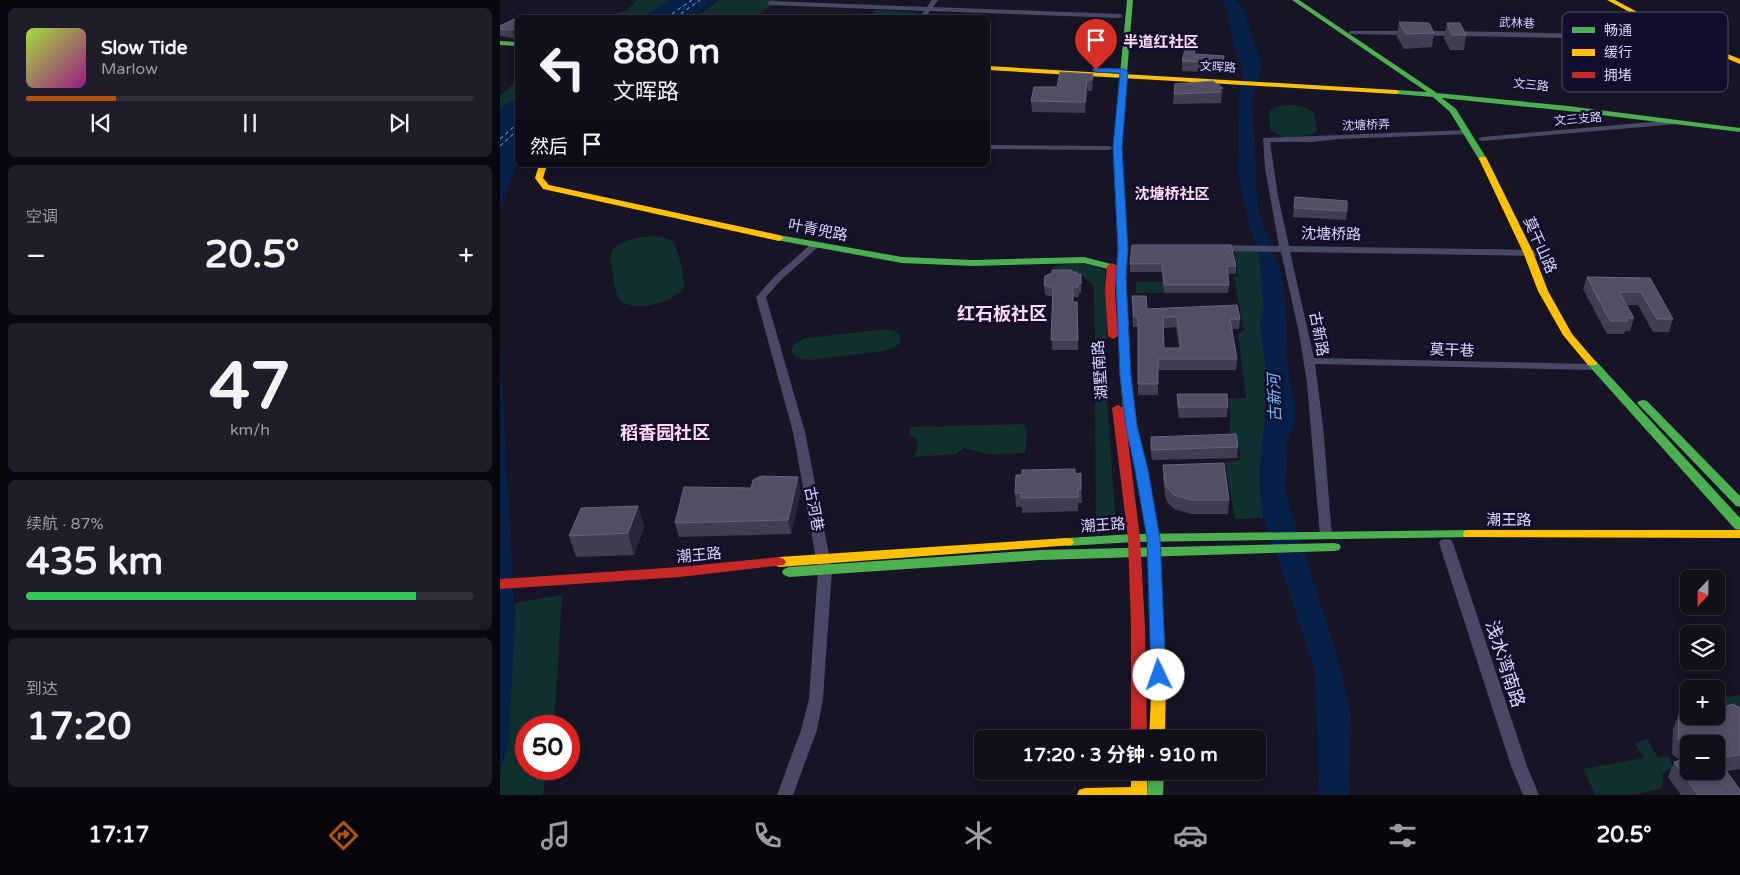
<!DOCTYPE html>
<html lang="zh">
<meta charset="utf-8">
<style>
:root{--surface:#110f1c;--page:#1e1d29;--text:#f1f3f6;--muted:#9c9ca3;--line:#302f3b;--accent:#b45309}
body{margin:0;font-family:"Varela Round","Noto Sans SC",sans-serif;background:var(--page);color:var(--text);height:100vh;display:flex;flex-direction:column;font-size:19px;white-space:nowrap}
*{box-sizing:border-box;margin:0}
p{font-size:16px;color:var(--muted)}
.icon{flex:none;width:28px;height:28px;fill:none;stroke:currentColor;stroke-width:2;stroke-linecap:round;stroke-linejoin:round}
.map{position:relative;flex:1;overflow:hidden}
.details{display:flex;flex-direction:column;gap:8px;padding:8px;background:#09080f;width:500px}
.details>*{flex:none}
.banner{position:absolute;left:15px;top:15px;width:475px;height:152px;border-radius:8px;box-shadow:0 2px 8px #0003,0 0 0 1px var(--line);background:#110f1c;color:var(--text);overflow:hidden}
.needle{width:32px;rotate:202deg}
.tools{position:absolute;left:1180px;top:570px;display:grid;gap:10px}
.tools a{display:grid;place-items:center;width:45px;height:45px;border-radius:8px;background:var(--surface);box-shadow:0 2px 8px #0003,0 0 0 1px var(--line);font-size:25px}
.speed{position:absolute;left:15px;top:715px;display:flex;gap:10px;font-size:25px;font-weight:700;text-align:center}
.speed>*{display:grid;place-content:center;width:65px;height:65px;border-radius:50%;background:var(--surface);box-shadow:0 2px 8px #0003,0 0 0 1px var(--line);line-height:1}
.speed .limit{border:8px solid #d22;background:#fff;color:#111}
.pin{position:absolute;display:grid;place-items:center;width:42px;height:42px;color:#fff;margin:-51px -21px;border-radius:50% 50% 50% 0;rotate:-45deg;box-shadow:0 0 5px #0007}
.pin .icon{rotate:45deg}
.me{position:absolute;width:55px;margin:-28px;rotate:357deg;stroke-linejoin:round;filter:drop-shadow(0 0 4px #0008)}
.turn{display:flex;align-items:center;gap:18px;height:105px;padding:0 15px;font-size:22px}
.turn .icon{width:65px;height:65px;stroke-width:2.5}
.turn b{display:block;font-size:35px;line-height:42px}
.then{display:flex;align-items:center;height:48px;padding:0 15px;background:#0003;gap:10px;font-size:19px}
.big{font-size:38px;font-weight:700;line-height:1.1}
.details .tile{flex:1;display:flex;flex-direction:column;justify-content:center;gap:8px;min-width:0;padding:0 18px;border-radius:8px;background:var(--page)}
.details .dial{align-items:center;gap:0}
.dial b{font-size:65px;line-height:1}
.song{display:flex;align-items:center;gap:15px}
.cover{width:60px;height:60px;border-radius:8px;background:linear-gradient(135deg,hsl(80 70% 55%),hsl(310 70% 35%))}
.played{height:5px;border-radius:2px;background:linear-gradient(90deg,var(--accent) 20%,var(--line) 20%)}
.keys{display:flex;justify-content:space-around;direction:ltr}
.heat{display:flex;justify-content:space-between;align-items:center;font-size:28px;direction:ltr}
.charge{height:8px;border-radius:4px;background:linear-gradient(90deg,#34c759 87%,var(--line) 0)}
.trip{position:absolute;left:474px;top:730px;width:292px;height:50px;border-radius:8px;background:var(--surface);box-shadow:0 2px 8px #0003,0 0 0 1px var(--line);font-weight:700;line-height:50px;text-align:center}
.dock{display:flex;height:80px;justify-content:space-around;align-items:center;background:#07060b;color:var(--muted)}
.dock .icon{width:35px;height:35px}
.dock .current{color:var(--accent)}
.dock b{font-size:22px;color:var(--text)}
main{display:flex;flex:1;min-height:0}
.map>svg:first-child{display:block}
.green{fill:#113131}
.water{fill:#072049}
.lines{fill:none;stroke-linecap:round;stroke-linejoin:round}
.ferry{stroke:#66bdff;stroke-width:1;stroke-dasharray:4 3;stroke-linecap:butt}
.street{fill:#494966;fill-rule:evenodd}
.fast{fill:#4caf50;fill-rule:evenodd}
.slow{fill:#ffc107;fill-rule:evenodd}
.jam{fill:#c62828;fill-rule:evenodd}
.wall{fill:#413e53;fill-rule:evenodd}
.shaded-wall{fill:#292639}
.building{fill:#514e65;stroke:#67647e;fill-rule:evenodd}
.route{fill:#1a73e8;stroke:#114b97}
.labels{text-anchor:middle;stroke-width:5;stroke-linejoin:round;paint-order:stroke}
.far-street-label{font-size:12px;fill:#dbd8ff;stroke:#120e2b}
.far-quarter-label{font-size:15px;font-weight:bold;fill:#ffdaf3;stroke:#120e2b}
.street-label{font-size:15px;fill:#dbd8ff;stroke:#120e2b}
.water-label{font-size:16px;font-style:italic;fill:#66bdff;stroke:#120e2b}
.quarter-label{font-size:18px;font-weight:bold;fill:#ffdaf3;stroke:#120e2b}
.near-street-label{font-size:18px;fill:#dbd8ff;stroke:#120e2b}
.key{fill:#120e2b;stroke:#4e4b6b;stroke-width:1}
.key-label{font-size:14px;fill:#dbd8ff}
</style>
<main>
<section class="details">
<div class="tile">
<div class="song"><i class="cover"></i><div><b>Slow Tide</b><p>Marlow</p></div></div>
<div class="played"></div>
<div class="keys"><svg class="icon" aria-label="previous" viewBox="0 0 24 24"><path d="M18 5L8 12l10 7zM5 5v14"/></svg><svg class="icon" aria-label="pause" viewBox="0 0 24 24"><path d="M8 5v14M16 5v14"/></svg><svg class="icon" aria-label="next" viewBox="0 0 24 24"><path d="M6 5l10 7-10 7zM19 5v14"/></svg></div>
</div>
<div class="tile"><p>空调</p>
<div class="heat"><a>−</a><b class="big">20.5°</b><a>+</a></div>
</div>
<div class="tile dial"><b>47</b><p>km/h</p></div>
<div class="tile"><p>续航 · 87%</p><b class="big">435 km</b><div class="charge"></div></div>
<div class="tile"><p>到达</p><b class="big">17:20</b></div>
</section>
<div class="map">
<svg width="1240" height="795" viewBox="0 0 1240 795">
<rect width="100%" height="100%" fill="#171425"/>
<g class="green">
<path d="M 136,0 L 170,0 L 143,17 L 112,18 L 117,13 L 128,10 Z"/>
<path d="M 219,0 L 279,0 L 256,17 L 194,18 Z"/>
<path d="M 376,10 L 417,12 L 419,13 L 416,17 L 345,17 L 348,14 L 371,15 Z"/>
<path d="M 17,81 L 17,98 L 0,108 L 0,96 Z"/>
<path d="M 794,105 L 807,108 L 814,113 L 817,130 L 814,134 L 785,138 L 771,131 L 769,112 C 775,105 785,105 794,105 Z"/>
<path d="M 153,236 C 159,237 167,237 172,241 C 178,246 185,280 184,288 C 174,302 133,314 119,299 C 114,292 112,266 110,257 C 114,240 138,237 153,236 Z"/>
<path d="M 744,249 L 758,250 L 759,253 L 764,308 L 760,322 L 765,362 L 765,416 L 759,480 L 763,518 L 735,519 L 725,462 L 740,460 L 739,443 L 731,442 L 729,399 L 746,398 L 738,333 L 744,330 L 734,277 L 738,276 L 735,251 Z"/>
<path d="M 580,263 L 593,265 L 605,271 L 608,384 L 596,384 L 594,288 C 587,273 566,270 552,268 L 555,266 Z"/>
<path d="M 636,282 L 663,282 L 664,293 L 636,293 Z"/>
<path d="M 378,330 L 393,330 L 400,335 L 400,343 L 393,348 L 383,351 L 310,360 L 297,358 L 291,352 L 294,344 L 306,338 Z"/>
<path d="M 607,397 L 616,529 L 596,530 L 595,398 Z"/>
<path d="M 524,424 L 527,432 L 525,453 L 487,454 L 464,448 L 456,454 L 413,457 L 418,447 L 417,439 L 409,434 L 410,427 Z"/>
<path d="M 62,595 L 54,726 L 26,726 L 26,769 L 47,769 L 43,795 L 0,795 L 0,773 L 8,744 L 15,623 L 15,603 Z"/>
<path d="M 1240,695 L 1240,724 L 1219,709 L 1216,699 Z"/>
<path d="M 1147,739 L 1158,758 L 1169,756 L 1173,768 L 1163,773 L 1162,789 L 1130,795 L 1095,795 L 1084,769 L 1144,758 L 1135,743 Z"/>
</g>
<g class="water">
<path d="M 170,0 L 217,0 L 193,17 L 143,17 Z"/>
<path d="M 721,0 L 735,0 L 743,8 L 762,65 L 752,103 L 758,210 L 781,271 L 785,295 L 787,359 L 796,418 L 787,442 L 785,491 L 837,656 L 850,711 L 849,795 L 819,795 L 815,672 L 780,564 L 763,518 L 759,480 L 765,416 L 765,362 L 760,322 L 764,308 L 759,253 L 749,225 L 738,175 L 739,94 L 743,73 L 730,30 L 727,10 Z"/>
<path d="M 17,98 L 17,164 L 0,210 L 0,108 Z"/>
<path d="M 0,340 L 15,623 L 8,744 L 0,773 Z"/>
</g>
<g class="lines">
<g class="ferry">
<path d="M 166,18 L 192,0"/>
<path d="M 175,18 L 200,0"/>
<path d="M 0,139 L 18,123"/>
<path d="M 0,146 L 18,130"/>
</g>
<g class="street">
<path d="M 432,0 L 438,0 L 433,7 L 620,14 L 623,16 L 620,18 L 430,11 L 426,18 L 419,18 L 424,11 L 270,5 L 267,3 L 270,1 L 427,7 Z"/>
<path d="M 851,31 L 951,31 L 1182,36 L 1185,38 L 1182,40 L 849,34 L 849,32 Z"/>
<path d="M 1174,120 L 1178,122 L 1177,124 L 982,141 L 978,139 L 982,137 Z"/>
<path d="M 967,130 L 970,130 L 970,134 L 839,139 L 812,142 L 770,142 L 778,196 L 789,246 L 1039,250 L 1044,253 L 1039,256 L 790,252 L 814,358 L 1095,364 L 1100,367 L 1095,370 L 815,364 L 823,426 L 832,536 L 831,539 L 821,539 L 820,536 L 807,383 L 799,333 L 781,252 L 718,251 L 713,248 L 718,245 L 779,246 L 765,168 L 763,138 Z"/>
<path d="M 488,145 L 609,146 L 613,148 L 609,150 L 488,149 Z"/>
<path d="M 314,243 L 319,246 L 317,248 L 281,280 L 266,297 L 305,432 L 332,570 L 323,699 L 317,730 L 293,795 L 277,795 L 301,730 L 309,699 L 318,570 L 293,432 L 256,297 L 275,276 L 311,244 Z"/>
<path d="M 946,539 L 951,540 L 953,543 L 1027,766 L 1039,795 L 1023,795 L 1011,766 L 939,543 L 941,540 Z"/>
</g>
<g class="fast">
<path d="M 627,0 L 633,0 L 621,148 L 628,249 L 626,277 L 630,376 L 635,409 L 629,412 L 623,409 L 620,376 L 616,277 L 618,249 L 613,148 Z"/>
<path d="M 792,0 L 799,0 L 937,93 L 1068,106 L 1240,128 L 1240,132 L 1068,111 L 942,98 L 956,109 L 987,159 L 986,161 L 980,161 L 950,112 L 933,97 L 896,94 L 892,92 L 896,90 L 927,92 L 924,90 Z"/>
<path d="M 0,41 L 18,42 L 18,46 L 0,45 Z"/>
<path d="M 279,235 L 402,257 L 473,260 L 584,257 L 615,265 L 617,267 L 612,270 L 584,263 L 473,266 L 402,263 L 276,240 L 276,236 Z"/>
<path d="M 1092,360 L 1096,361 L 1240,518 L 1240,530 L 1235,529 L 1088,365 L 1087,363 Z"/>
<path d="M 1143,400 L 1147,401 L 1240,496 L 1240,507 L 1236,506 L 1139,405 L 1137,403 L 1139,401 Z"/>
<path d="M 969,530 L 974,531 L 975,534 L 974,537 L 634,542 L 567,546 L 562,545 L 560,542 L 562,539 L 567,538 L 634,534 Z"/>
<path d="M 834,543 L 839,544 L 841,547 L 839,550 L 834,551 L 540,560 L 289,577 L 284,575 L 282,572 L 284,569 L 289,567 L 540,550 Z"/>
<path d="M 648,771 L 664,771 L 663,795 L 647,795 Z"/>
</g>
<g class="slow">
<path d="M 1107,0 L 1115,0 L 1184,37 L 1240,59 L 1240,64 L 1180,39 Z"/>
<path d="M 488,66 L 896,90 L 900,92 L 896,94 L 488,70 Z"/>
<path d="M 980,157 L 986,157 L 987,159 L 1033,252 L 1048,291 L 1072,334 L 1097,363 L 1096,365 L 1088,365 L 1063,335 L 1038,291 L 1023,252 L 979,159 Z"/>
<path d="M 39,165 L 47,165 L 43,178 L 49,185 L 279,235 L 284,238 L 279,241 L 43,189 L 35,178 Z"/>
<path d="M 629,406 L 635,409 L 637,426 L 648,470 L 659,538 L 666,675 L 665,739 L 649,739 L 652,675 L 647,538 L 636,470 L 625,426 L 623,409 Z"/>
<path d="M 969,530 L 1240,530 L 1240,538 L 964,537 L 963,534 L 964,531 Z"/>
<path d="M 567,538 L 572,539 L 574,542 L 572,545 L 279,567 L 274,565 L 272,562 L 274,559 L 279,557 Z"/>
<path d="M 631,771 L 647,771 L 647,795 L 577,795 L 579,790 L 585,788 L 631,787 Z"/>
</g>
<g class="jam">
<path d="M 612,263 L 617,266 L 615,290 L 618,336 L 613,339 L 608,336 L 605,290 L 607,266 Z"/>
<path d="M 618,405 L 624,408 L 640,538 L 645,627 L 647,739 L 631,739 L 631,627 L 628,538 L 612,408 Z"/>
<path d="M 279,557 L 284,559 L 286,562 L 284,565 L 180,577 L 0,589 L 0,579 L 180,567 Z"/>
</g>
</g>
<g class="wall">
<path d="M 18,20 L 14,38 L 0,36 L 0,26 Z"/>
<path d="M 899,22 L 934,33 L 932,47 L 904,49 L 897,37 Z"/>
<path d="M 947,23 L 966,35 L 964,50 L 950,50 L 944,38 Z"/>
<path d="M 695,54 L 724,56 L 723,73 L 682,71 L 682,61 Z"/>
<path d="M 593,74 L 593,85 L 592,91 L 588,91 L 585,113 L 532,112 L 531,101 L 557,87 Z"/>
<path d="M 723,88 L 722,99 L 721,99 L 721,103 L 673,104 L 674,94 Z"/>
<path d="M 795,197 L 847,211 L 846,220 L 793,217 Z"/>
<path d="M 630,264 L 736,266 L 736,274 L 728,274 L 729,285 L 728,293 L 664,293 L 662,272 L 630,272 Z"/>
<path d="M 572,272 L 577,275 L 581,274 L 581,293 L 579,293 L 579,297 L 574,297 L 573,302 L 577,302 L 578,350 L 552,350 L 553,297 L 545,295 L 544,285 Z"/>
<path d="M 1087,277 L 1150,278 L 1173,319 L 1169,332 L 1153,332 L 1138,305 L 1126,305 L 1134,318 L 1130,331 L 1125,331 L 1124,334 L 1107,334 L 1083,289 Z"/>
<path d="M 632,296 L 647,309 L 740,319 L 739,329 L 732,329 L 737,359 L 736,370 L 658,370 L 658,395 L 638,395 L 638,327 L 633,327 L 632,306 ZM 676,327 L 679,348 L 664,348 L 663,328 Z"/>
<path d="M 677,394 L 728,407 L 727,417 L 679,418 L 677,405 Z"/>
<path d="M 651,437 L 738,447 L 737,458 L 652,460 L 650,447 Z"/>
<path d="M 663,465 L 729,500 L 728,514 L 691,514 L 674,509 L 668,503 L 665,496 L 663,479 Z"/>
<path d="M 581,473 L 582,503 L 578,503 L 578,511 L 522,513 L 522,507 L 516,507 L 515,493 L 575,474 Z"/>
<path d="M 301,491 L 291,534 L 179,537 L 175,523 Z"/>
<path d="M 138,506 L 144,527 L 134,555 L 76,557 L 69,536 Z"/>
<path d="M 1240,708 L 1240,769 L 1226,771 L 1240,795 L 1181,795 L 1168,777 L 1174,762 L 1180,760 L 1172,754 L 1173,729 L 1179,714 ZM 1189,744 L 1216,771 L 1189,771 Z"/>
</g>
<g class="shaded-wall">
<path d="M 18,27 L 18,36 L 14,38 L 12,30 Z"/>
<path d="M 593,74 L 593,85 L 592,91 L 592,80 Z"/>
<path d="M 587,80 L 588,91 L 585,113 L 585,102 Z"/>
<path d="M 723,88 L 722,99 L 721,99 L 721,92 L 719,89 Z"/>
<path d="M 298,477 L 301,491 L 291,534 L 288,520 Z"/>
<path d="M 138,506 L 144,527 L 134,555 L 128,533 Z"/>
</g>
<g class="building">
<path d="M 14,19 L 18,20 L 18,27 L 12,30 L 0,29 L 0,26 Z"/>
<path d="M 899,22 L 929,23 L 934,33 L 906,34 Z"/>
<path d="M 947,23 L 960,23 L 966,35 L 952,35 Z"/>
<path d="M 685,50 L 695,50 L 694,54 L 724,56 L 723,63 L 682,61 Z"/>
<path d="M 560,72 L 593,74 L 592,80 L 587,80 L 585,102 L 531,101 L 534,87 L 557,87 Z"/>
<path d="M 713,81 L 723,88 L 719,89 L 721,92 L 674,94 L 675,84 Z"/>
<path d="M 795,197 L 847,201 L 847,211 L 794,208 Z"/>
<path d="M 632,245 L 731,245 L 736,266 L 727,266 L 729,285 L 664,285 L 662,264 L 630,264 Z"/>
<path d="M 552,270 L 572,270 L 572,272 L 577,272 L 577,275 L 581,274 L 581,284 L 578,284 L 578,287 L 573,287 L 573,302 L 577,302 L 578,340 L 551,340 L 553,288 L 544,285 L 545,276 L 552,273 Z"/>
<path d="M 1087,277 L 1150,278 L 1173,319 L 1157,319 L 1141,292 L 1119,292 L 1134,318 L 1126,318 L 1128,321 L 1110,321 Z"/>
<path d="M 632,296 L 646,296 L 647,309 L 737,305 L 740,319 L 730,319 L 737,359 L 658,359 L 658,384 L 638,384 L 638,317 L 634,317 ZM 663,317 L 677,317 L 681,348 L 664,348 Z"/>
<path d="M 677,394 L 727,394 L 728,407 L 679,407 Z"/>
<path d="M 736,434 L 738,447 L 652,450 L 651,437 Z"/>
<path d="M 724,463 L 729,500 L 692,500 L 674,495 L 668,489 L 665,482 L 663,465 Z"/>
<path d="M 575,469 L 575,474 L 581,473 L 581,489 L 578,489 L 578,497 L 521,498 L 522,493 L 515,493 L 516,475 L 522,475 L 522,470 Z"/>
<path d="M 261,476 L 298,477 L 288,520 L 175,523 L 184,487 L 251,488 L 253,480 Z"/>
<path d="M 138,506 L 128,533 L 69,536 L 81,508 Z"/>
<path d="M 1233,704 L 1240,708 L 1240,755 L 1223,757 L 1222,765 L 1240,790 L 1240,795 L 1198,795 L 1174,762 L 1189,758 L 1189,771 L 1216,771 L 1216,744 L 1189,744 L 1189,748 L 1178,739 L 1179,714 L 1189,713 L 1189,716 L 1216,716 L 1216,710 Z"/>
</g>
<path class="route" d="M 594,68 L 624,69 L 628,72 L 622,148 L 628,249 L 626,277 L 631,376 L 637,426 L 648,470 L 660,538 L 666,675 L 664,679 L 659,681 L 653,679 L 651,675 L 647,538 L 635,470 L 626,426 L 620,376 L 616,277 L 618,249 L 613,148 L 620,73 L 596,72 L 592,70 Z"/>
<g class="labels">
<g class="far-street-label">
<text transform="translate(1017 23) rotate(2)" y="4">武林巷</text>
<text transform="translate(718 67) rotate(3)" y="4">文晖路</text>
<text transform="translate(1031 85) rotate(6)" y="4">文三路</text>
<text transform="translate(1078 119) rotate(-5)" y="4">文三支路</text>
<text transform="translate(866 125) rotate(-2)" y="4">沈塘桥弄</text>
</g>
<g class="far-quarter-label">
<text x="661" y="47">半道红社区</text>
<text x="672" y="199">沈塘桥社区</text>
</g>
<g class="street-label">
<text transform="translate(318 230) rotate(11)" y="5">叶青兜路</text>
<text transform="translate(831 234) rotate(1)" y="5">沈塘桥路</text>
<text transform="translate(1040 245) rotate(66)" y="5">莫干山路</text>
<text transform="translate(819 334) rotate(79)" y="5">古新路</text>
<text transform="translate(952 350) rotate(2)" y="5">莫干巷</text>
<text transform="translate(600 370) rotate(-94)" y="5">湖墅南路</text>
<text transform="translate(314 509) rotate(79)" y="5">古河巷</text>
<text x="1009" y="525">潮王路</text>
<text transform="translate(603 525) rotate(-4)" y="5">潮王路</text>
<text transform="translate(199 555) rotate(-5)" y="5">潮王路</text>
</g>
<g class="water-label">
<text transform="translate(774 398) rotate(-92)" y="6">古新河</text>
</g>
<g class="quarter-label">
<text x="502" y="320">红石板社区</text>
<text x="165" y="439">稻香园社区</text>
</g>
<g class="near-street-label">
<text transform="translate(1005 664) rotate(72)" y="6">浅水湾南路</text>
</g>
</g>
<rect x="1062" y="12" width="166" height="80" rx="8" class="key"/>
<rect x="1072" y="27" width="23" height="6" fill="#4caf50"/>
<rect x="1072" y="49" width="23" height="7" fill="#ffc107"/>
<rect x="1072" y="72" width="23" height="6" fill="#c62828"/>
<g class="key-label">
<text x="1104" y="35">畅通</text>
<text x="1104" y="57">缓行</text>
<text x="1104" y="80">拥堵</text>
</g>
</svg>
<div class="tools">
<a><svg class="needle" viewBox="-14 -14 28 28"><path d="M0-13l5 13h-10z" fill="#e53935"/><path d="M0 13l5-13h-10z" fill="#9c9ca3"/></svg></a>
<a><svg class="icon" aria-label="layers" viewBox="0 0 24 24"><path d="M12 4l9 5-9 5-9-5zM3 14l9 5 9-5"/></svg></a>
<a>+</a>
<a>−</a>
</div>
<div class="speed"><div class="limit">50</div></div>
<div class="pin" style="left:596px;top:70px;background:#d93025"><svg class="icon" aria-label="arrive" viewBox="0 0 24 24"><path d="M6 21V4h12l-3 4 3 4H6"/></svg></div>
<svg class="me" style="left:659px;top:675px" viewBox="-20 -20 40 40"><circle r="19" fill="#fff"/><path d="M0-13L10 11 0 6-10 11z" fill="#1a73e8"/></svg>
<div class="trip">17:20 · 3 分钟 · 910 m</div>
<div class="banner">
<div class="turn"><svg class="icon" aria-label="left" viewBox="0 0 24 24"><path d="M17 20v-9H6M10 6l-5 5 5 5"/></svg><div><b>880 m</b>文晖路</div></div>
<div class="then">然后<svg class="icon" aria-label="arrive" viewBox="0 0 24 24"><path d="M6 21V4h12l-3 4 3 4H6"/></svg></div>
</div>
</div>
</main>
<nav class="dock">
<b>17:17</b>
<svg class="icon current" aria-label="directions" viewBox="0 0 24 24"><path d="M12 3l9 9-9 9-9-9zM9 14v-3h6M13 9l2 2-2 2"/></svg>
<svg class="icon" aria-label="music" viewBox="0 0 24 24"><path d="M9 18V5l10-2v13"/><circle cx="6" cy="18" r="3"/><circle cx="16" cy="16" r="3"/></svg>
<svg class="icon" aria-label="phone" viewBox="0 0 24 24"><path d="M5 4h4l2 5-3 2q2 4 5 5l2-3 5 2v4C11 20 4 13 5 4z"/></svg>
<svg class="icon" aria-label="climate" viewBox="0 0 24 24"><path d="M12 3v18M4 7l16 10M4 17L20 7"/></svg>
<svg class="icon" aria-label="car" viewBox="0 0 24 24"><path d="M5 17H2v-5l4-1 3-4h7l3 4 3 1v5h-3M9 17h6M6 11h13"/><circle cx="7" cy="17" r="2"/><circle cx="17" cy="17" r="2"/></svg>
<svg class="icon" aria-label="filters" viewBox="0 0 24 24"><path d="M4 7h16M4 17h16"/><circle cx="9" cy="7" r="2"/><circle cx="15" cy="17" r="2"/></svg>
<b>20.5°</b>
</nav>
